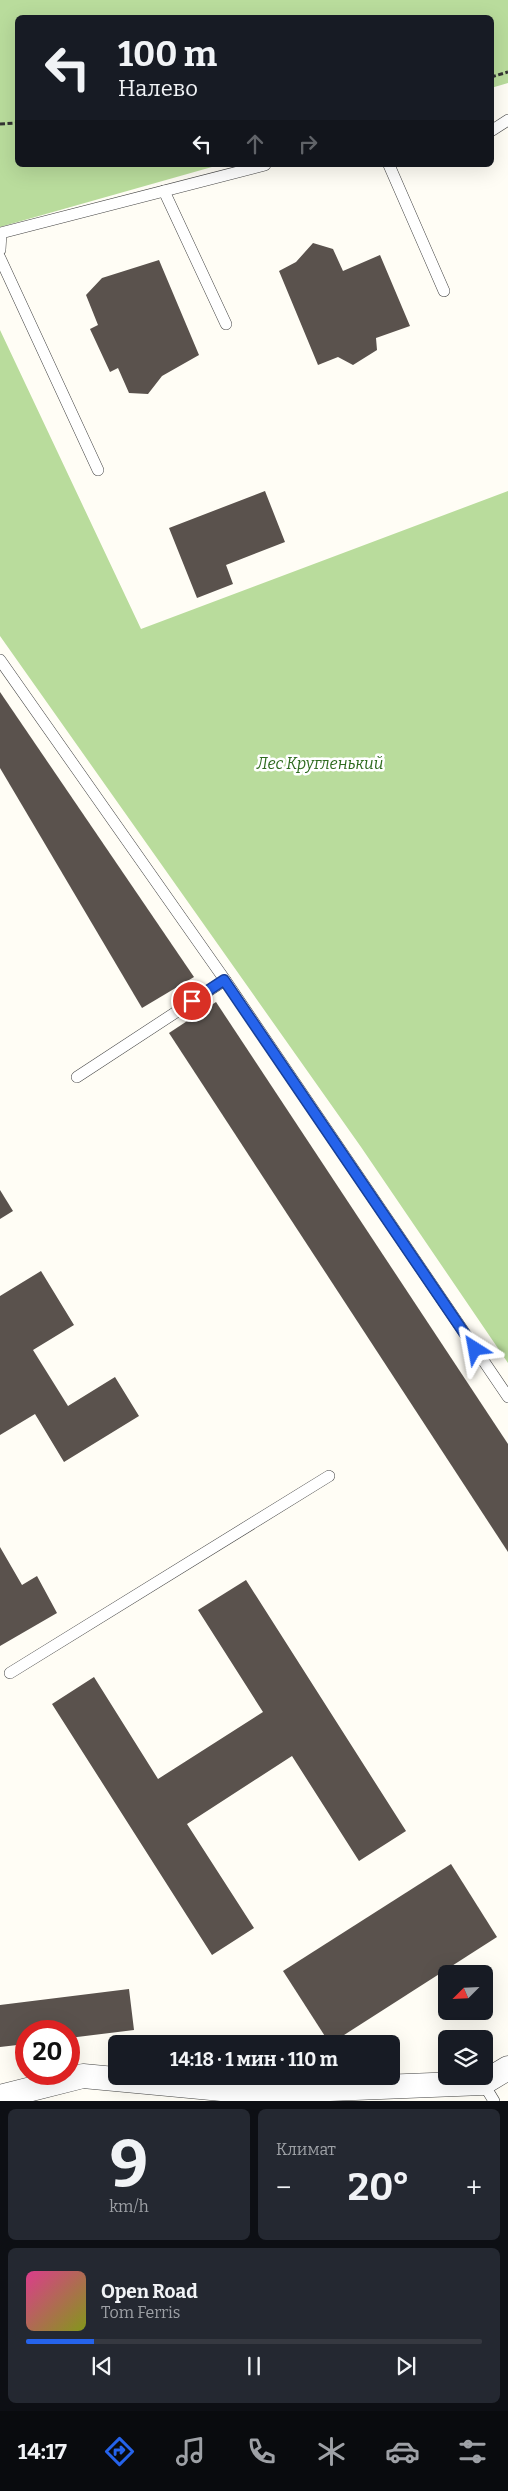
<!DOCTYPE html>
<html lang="ru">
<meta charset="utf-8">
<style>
:root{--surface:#171b24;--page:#242831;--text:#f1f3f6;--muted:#9ea1a6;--line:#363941;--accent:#2563eb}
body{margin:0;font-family:Bitter,serif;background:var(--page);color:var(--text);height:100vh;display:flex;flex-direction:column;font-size:19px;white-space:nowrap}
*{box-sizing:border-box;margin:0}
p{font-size:16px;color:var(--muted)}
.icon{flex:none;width:28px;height:28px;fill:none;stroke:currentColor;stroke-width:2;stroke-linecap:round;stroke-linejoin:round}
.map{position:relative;height:2101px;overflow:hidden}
.drawer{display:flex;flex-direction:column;gap:8px;padding:8px;background:#0d0f14;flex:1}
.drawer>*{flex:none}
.top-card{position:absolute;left:15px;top:15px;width:479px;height:152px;border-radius:8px;box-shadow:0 5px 20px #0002;background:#171b24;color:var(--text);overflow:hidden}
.needle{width:32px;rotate:246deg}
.tools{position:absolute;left:438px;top:1965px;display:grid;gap:10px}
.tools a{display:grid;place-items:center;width:55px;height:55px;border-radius:8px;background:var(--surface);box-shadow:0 5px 20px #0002;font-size:25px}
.speed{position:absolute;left:15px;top:2020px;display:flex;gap:10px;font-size:25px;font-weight:700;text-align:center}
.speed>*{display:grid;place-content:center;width:65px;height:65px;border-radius:50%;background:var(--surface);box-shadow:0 5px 20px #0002;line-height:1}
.speed .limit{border:8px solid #d22;background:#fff;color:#111}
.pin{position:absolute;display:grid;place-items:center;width:42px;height:42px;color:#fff;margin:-21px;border:2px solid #fff;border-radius:50%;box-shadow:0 1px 5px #0007}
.me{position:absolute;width:55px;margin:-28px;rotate:326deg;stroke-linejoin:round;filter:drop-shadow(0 0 4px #0008)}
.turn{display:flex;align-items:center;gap:18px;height:105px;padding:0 20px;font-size:22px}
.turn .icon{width:65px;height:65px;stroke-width:2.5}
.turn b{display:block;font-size:35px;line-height:42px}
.lanes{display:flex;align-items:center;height:48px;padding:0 20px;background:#0003;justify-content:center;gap:25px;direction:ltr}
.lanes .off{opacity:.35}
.big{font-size:38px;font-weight:700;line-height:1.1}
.drawer .card{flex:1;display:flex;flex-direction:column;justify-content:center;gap:8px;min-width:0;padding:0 18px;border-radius:8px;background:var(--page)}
.drawer .dial{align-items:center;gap:0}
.dial b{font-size:65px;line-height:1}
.song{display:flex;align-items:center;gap:15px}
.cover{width:60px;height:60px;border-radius:8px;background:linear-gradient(135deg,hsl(330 70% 55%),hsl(70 70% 35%))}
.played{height:5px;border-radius:2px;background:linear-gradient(90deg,var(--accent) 15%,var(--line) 15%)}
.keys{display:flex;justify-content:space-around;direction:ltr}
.heat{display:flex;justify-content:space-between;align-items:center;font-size:28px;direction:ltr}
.drawer .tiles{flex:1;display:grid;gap:8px;grid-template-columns:1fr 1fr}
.card:last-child{grid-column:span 2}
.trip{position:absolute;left:108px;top:2035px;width:292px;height:50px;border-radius:8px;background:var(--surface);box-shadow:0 5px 20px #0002;font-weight:700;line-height:50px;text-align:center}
.menu{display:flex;height:80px;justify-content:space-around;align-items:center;background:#090b0e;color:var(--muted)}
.menu .icon{width:35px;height:35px}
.menu .on{color:var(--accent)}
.menu b{font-size:22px;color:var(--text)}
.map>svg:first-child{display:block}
.forest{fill:#b9dc9c}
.building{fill:#5a524d}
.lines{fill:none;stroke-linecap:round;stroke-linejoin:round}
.service-casing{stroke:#444;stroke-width:12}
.minor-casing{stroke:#444;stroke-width:25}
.path{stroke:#333;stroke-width:3;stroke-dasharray:5 2.5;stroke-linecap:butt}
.service{stroke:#fff;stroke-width:11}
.minor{stroke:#fff;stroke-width:24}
.route-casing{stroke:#184099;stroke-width:12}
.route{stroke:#2563eb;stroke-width:9}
.labels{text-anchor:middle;stroke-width:5;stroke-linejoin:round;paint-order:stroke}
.park-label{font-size:16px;font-style:italic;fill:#2f6b1f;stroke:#fff}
</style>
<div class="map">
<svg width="508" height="2101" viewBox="0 0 508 2101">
<rect width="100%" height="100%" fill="#fffdf5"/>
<g class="forest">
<path d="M 0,0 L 508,0 L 508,83 L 491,88 L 491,18 L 18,18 L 18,165 L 219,165 L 0,227 Z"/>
<path d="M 0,330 L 141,629 L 508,491 L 508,1363 L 361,1147 L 0,636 Z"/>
</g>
<g class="building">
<path d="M 313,243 L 333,249 L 343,271 L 380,255 L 410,326 L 376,338 L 377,350 L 353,365 L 338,357 L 318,365 L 279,271 L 296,262 Z"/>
<path d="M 159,260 L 199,355 L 162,376 L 148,394 L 129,393 L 118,368 L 110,372 L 90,329 L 98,325 L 86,295 L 102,278 Z"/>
<path d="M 265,491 L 285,542 L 226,565 L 233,584 L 197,598 L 169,528 Z"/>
<path d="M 0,692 L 194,977 L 142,1008 L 0,768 Z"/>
<path d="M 216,1002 L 508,1444 L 508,1552 L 169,1033 Z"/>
<path d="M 0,1190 L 13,1211 L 0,1219 Z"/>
<path d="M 41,1271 L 74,1325 L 33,1350 L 68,1406 L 115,1377 L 139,1416 L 64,1462 L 35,1414 L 0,1435 L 0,1296 Z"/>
<path d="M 0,1547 L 22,1585 L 37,1576 L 57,1613 L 0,1646 Z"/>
<path d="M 246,1580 L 406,1831 L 359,1861 L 292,1756 L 187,1824 L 254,1928 L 212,1955 L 52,1704 L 94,1677 L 158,1779 L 263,1712 L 198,1610 Z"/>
<path d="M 451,1864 L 497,1937 L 330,2044 L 283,1971 Z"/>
<path d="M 129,1989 L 134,2030 L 69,2038 L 69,2031 L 26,2031 L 26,2044 L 0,2047 L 0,2005 Z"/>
</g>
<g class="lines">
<g class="service-casing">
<g id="service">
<path d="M 491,131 L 508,120"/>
<path d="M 389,165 L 444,291"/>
<path d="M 164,191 L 226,324"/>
<path d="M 0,250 L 1,233 L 265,165"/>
<path d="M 0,258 L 98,470"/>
<path d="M 0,660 L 225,980 L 508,1397"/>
<path d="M 77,1077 L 225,980"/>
<path d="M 10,1673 L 329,1476"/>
<path d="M 483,2083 L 494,2101"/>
</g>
</g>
<g class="minor-casing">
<path id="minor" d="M 0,2097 L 83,2076 L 253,2092 L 483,2083 L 508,2068"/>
</g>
<g class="path">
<path d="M 491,77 L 508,72"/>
<path d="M 0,124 L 18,123"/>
</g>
<use href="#service" class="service"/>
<use href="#minor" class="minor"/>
</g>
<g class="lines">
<g class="route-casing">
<path id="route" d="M 192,1001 L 224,980 L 475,1349"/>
</g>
<use href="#route" class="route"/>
</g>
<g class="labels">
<g class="park-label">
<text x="320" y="769">Лес Кругленький</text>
</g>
</g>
</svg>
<div class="tools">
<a><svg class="needle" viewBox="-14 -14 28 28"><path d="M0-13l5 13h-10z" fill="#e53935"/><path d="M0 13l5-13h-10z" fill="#9ea1a6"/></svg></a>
<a><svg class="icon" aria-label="layers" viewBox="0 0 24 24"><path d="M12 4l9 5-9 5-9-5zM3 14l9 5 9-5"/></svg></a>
</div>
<div class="speed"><div class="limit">20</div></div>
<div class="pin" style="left:192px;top:1001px;background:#d93025"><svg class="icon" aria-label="arrive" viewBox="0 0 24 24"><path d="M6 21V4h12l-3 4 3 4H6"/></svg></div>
<svg class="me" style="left:475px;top:1349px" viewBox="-20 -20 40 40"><path d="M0-17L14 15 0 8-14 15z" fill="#2563eb" stroke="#fff" stroke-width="4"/></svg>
<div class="trip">14:18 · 1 мин · 110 m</div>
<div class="top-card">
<div class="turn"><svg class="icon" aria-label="left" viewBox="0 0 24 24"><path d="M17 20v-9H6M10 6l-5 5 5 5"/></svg><div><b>100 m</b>Налево</div></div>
<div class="lanes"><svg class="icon" aria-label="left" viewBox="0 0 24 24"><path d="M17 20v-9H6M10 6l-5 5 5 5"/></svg><svg class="icon off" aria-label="ahead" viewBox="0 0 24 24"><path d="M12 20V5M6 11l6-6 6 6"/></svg><svg class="icon off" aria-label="right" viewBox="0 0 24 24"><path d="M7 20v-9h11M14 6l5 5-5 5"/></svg></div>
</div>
</div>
<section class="drawer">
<div class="tiles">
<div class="card dial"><b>9</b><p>km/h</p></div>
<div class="card"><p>Климат</p>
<div class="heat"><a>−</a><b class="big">20°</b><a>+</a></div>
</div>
<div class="card">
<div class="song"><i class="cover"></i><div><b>Open Road</b><p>Tom Ferris</p></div></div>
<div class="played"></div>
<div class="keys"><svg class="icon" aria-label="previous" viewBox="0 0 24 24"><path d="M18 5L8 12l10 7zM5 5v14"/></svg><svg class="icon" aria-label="pause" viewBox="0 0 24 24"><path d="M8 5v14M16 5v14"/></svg><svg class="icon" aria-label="next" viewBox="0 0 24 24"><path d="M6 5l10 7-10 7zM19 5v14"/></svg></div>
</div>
</div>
</section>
<nav class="menu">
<b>14:17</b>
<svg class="icon on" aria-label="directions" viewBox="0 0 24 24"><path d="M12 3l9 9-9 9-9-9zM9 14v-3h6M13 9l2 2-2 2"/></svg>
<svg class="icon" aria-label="music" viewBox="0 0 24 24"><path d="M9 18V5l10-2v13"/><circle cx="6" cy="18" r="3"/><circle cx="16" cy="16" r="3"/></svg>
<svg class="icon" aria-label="phone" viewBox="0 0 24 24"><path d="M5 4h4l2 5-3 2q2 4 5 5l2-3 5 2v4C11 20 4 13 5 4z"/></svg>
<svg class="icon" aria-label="climate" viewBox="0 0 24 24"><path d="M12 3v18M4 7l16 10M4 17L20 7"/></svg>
<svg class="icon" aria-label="car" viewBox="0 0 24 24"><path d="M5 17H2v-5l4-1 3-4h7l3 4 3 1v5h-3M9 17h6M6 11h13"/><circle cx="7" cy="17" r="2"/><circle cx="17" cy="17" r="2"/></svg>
<svg class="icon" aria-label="filters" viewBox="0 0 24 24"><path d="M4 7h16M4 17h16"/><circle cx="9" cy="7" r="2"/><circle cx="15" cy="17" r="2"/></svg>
</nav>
